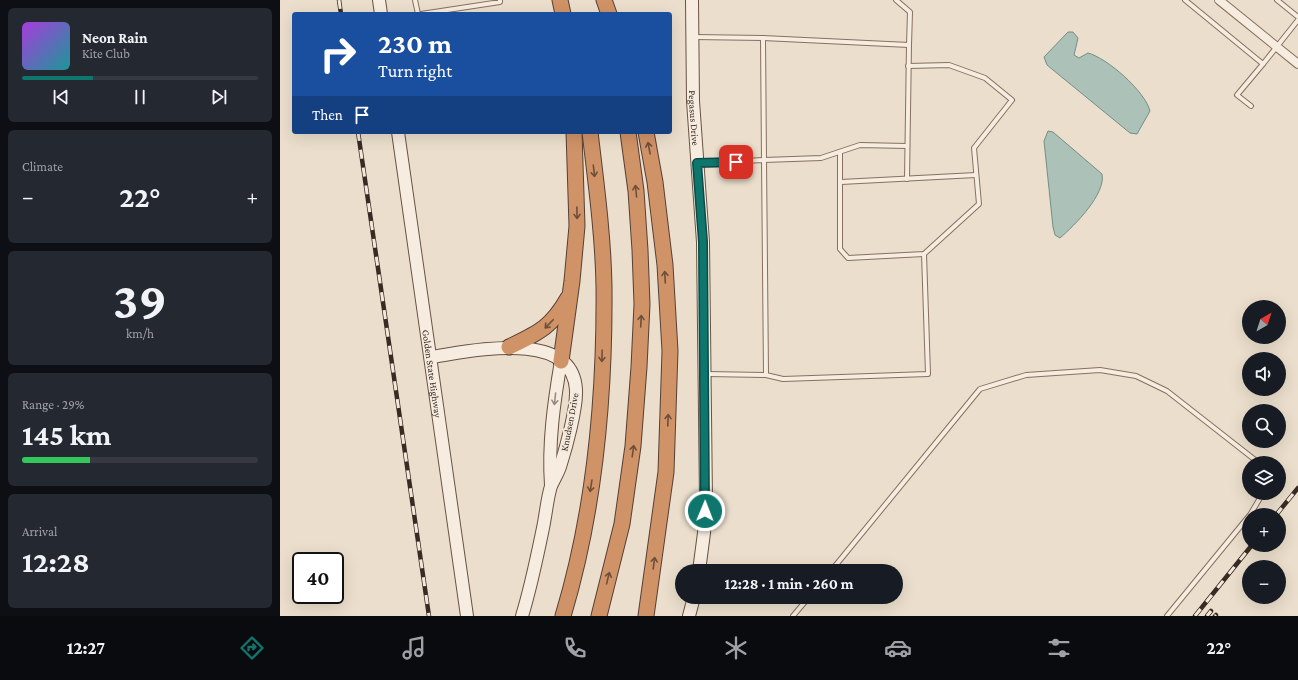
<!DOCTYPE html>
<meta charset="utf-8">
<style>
:root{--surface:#171b24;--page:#242831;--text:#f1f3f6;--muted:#9ea1a6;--line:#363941;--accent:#0f766e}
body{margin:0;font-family:"Crimson Pro",serif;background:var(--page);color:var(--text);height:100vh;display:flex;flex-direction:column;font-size:15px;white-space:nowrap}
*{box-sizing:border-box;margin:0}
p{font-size:13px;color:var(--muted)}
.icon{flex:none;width:22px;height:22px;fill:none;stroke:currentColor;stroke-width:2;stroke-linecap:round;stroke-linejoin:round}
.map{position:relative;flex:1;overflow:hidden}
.side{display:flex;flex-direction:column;gap:8px;padding:8px;background:#0d0f14;width:280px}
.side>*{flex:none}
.top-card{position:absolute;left:12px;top:12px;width:380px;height:122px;border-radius:4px;box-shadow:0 4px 16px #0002;background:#1a4fa0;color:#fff;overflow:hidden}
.needle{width:26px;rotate:39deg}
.controls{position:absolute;left:962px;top:300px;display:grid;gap:8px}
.controls a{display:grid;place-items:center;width:44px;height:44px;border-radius:50%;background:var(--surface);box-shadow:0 4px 16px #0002;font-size:20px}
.speed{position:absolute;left:12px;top:552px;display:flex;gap:8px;font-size:20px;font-weight:700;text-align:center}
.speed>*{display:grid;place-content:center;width:52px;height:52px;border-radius:50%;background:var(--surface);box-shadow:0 4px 16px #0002;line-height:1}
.speed .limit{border:2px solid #111;border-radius:6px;background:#fff;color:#111}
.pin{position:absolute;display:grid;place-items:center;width:34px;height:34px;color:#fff;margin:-17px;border-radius:8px;box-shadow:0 2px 6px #0006}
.me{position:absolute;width:44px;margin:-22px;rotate:1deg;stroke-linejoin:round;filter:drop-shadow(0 0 3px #0008)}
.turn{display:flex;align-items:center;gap:14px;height:84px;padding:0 20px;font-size:18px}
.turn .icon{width:52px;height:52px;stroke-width:2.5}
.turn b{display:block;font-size:28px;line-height:34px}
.then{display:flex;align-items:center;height:38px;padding:0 20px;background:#0003;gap:8px;font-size:15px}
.big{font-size:30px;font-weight:700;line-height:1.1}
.side .card{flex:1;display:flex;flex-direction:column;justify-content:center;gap:6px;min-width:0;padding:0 14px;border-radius:6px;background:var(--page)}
.side .dial{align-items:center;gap:0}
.dial b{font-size:52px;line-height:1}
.song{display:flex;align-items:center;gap:12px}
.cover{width:48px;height:48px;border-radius:6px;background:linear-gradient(135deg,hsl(280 70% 55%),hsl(180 70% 35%))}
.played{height:4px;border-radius:2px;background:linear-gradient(90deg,var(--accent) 30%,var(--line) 30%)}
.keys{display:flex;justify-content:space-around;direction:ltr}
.heat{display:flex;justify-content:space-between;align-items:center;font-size:22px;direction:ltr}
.charge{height:6px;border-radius:3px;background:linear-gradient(90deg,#34c759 29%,var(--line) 0)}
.trip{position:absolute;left:395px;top:564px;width:228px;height:40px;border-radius:20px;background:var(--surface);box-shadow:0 4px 16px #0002;font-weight:700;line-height:40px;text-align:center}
.tabs{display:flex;height:64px;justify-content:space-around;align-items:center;background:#090b0e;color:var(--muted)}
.tabs .icon{width:28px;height:28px}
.tabs .current{color:var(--accent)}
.tabs b{font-size:18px;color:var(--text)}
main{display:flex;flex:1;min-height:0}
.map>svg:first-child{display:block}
.water{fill:#acc1b8;stroke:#738f84}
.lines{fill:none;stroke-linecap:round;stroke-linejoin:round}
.lane-casing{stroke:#877061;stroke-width:6}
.street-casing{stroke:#877061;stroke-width:10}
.secondary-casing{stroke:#695244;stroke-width:14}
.highway-casing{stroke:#563f35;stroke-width:17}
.lane{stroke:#f6ecdf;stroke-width:4}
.street{stroke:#f6ecdf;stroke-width:8}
.secondary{stroke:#f6ecdf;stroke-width:12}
.highway{stroke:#d09367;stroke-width:15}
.rail-casing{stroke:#392b23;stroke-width:4.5}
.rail{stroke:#f3e9db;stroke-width:3;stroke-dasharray:9;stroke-linecap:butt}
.oneway{stroke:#6e4f3b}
.oneway2{stroke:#988c81}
.route-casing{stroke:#0a4d48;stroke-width:10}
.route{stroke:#0f766e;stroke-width:7}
.labels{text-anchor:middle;stroke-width:4;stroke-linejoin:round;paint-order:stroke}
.street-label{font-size:10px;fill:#392b23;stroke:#f3e9db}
</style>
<main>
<section class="side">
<div class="card">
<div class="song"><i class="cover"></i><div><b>Neon Rain</b><p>Kite Club</p></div></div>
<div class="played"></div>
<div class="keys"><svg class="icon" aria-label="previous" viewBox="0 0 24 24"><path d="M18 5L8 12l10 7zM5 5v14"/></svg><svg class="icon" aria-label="pause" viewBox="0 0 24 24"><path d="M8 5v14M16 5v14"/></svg><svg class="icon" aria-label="next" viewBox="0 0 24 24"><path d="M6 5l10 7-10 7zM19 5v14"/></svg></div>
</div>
<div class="card"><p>Climate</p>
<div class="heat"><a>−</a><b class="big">22°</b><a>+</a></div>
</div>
<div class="card dial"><b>39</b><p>km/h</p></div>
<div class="card"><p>Range · 29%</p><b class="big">145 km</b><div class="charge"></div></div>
<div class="card"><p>Arrival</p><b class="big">12:28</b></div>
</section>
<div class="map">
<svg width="1018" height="616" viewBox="0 0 1018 616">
<rect width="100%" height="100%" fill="#ebdecc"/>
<g class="water">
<path d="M 788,32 L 793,32 L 798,38 L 794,55 L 799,58 L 808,53 C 827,58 865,91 870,111 L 857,134 L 850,133 L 767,65 L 764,57 Z"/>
<path d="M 768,131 L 773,132 L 822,174 C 826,194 795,225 780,238 L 775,235 L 773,227 L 764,141 Z"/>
</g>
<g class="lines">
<g class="lane-casing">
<g id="lane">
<path d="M 135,0 L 138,14"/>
<path d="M 905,0 L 983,64 L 1018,20"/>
<path d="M 997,0 L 1018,17"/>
<path d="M 141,14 L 220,2 L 220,0"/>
<path d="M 414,37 L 483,38 L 484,160 L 541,158 L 580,145 L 627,146"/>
<path d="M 483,38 L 629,45 L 630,12 L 616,0"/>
<path d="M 971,106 L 957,95 L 983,64"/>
<path d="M 560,152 L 560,249 L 568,258 L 644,254 L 699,204 L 694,148 L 732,100 L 705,78 L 669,65 L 628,66"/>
<path d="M 419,163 L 484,160 L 486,375 L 427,374"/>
<path d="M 627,179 L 629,45"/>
<path d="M 561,182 L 696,175"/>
<path d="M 486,375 L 503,379 L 648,374 L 644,254"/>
<path d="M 970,515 L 983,493"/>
<path d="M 551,571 L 700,389 L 746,375 L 820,370 L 856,376 L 887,391 L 979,463"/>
<path d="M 513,616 L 529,597"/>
<path d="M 887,616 L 969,516"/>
</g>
</g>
<g class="street-casing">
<path id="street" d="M 939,0 L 1018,64"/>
</g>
<g class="secondary-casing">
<g id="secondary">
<path d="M 99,0 L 101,14"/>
<path id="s1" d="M 412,0 L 413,101 L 423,242 L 426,500 L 424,533 L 419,571"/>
<path id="s2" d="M 118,132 L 187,616"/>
<path d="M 151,357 C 188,352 293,327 296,390 C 297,408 286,448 280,467 C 278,473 274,479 271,486 C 267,499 266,514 263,528 C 257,557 251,587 242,616"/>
<path d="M 271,485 C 268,444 274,402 281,361"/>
<path d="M 409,616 L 414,597"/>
</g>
</g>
<g class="highway-casing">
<g id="highway">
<path d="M 280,0 L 283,14"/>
<path d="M 324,0 L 329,14"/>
<path d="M 366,132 L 375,182 L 385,265 L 390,351 L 386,472 L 366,616"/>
<path d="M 229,347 C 258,333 271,328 288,298"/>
<path d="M 281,361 L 292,281 L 297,226 L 294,132"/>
<path d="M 283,616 C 315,510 325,396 324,286 C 323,234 316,183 310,132"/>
<path d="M 319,616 L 342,524 L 353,446 L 359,367 L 362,304 L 360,250 L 356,191 L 348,132"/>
</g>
</g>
<use href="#lane" class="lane"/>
<use href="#street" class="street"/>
<use href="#secondary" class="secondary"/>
<use href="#highway" class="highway"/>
<g class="rail-casing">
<g id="rail">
<path d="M 59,0 L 61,14"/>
<path d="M 78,132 L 149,616"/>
<path d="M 996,515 L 1018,488"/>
<path d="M 915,616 L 972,545"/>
<path d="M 927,616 L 931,611"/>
<path d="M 935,616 L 936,615"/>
</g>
</g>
<use href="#rail" class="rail"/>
</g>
<defs><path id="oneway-shaft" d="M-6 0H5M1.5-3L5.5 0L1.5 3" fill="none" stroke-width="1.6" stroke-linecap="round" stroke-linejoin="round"/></defs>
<g class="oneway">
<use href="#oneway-shaft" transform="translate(369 148) rotate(-101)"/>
<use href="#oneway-shaft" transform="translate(314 171) rotate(83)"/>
<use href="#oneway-shaft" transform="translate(356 191) rotate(-96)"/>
<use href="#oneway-shaft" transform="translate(297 213) rotate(89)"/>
<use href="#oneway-shaft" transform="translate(385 277) rotate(-93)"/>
<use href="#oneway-shaft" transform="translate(361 321) rotate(-87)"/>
<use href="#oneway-shaft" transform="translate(269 324) rotate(134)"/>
<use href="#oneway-shaft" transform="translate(322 356) rotate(91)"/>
<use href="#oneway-shaft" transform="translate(388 420) rotate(-88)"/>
<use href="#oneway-shaft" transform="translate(353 451) rotate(-82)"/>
<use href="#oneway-shaft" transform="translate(311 486) rotate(99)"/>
<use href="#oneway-shaft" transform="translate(374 563) rotate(-82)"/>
<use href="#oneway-shaft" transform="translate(328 578) rotate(-76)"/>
</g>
<use class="oneway2" href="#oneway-shaft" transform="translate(275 399) rotate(96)"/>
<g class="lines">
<g class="route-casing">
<path id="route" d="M 425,511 L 423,242 L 417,163 L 456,162"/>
</g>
<use href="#route" class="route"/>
</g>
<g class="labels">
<g class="street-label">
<text dy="4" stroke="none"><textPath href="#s1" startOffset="118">Pegasus Drive</textPath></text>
<text dy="4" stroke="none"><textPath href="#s2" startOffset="244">Golden State Highway</textPath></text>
<text transform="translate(289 422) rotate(-79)" y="4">Knudsen Drive</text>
</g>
</g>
</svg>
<div class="controls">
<a><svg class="needle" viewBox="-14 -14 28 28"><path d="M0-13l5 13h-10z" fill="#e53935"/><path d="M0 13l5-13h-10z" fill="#9ea1a6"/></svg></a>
<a><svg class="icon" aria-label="sound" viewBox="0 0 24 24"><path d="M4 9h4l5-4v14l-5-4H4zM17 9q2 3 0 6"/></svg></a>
<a><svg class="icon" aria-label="search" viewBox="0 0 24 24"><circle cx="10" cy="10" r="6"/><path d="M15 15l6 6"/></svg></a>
<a><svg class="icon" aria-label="layers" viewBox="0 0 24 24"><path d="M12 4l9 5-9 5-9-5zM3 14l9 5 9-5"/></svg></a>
<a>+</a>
<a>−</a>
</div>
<div class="speed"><div class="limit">40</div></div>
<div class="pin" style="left:456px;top:162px;background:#d93025"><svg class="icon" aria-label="arrive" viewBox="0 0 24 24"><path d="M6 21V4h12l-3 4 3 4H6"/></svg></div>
<svg class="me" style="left:425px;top:511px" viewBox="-20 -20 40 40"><circle r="17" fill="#0f766e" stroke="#fff" stroke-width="3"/><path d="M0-11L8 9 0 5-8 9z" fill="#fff"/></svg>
<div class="trip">12:28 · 1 min · 260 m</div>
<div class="top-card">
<div class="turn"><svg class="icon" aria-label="right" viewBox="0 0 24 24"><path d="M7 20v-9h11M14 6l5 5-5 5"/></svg><div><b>230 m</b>Turn right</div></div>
<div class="then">Then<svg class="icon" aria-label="arrive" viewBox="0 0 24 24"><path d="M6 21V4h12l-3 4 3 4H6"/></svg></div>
</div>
</div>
</main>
<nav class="tabs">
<b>12:27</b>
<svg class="icon current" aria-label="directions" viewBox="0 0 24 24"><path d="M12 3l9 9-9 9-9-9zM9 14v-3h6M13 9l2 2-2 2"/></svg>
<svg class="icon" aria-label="music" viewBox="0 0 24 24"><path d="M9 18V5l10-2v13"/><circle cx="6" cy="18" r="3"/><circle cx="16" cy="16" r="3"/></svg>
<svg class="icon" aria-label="phone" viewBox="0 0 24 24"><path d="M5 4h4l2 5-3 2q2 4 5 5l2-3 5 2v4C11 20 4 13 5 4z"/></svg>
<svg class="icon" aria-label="climate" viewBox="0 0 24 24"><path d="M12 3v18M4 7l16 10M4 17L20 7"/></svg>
<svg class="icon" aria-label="car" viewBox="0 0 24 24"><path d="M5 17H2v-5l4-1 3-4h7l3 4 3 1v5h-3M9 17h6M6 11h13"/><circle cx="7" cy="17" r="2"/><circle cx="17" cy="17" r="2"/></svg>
<svg class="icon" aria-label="filters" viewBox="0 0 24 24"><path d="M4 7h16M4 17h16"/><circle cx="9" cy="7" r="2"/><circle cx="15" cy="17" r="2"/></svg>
<b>22°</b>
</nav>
